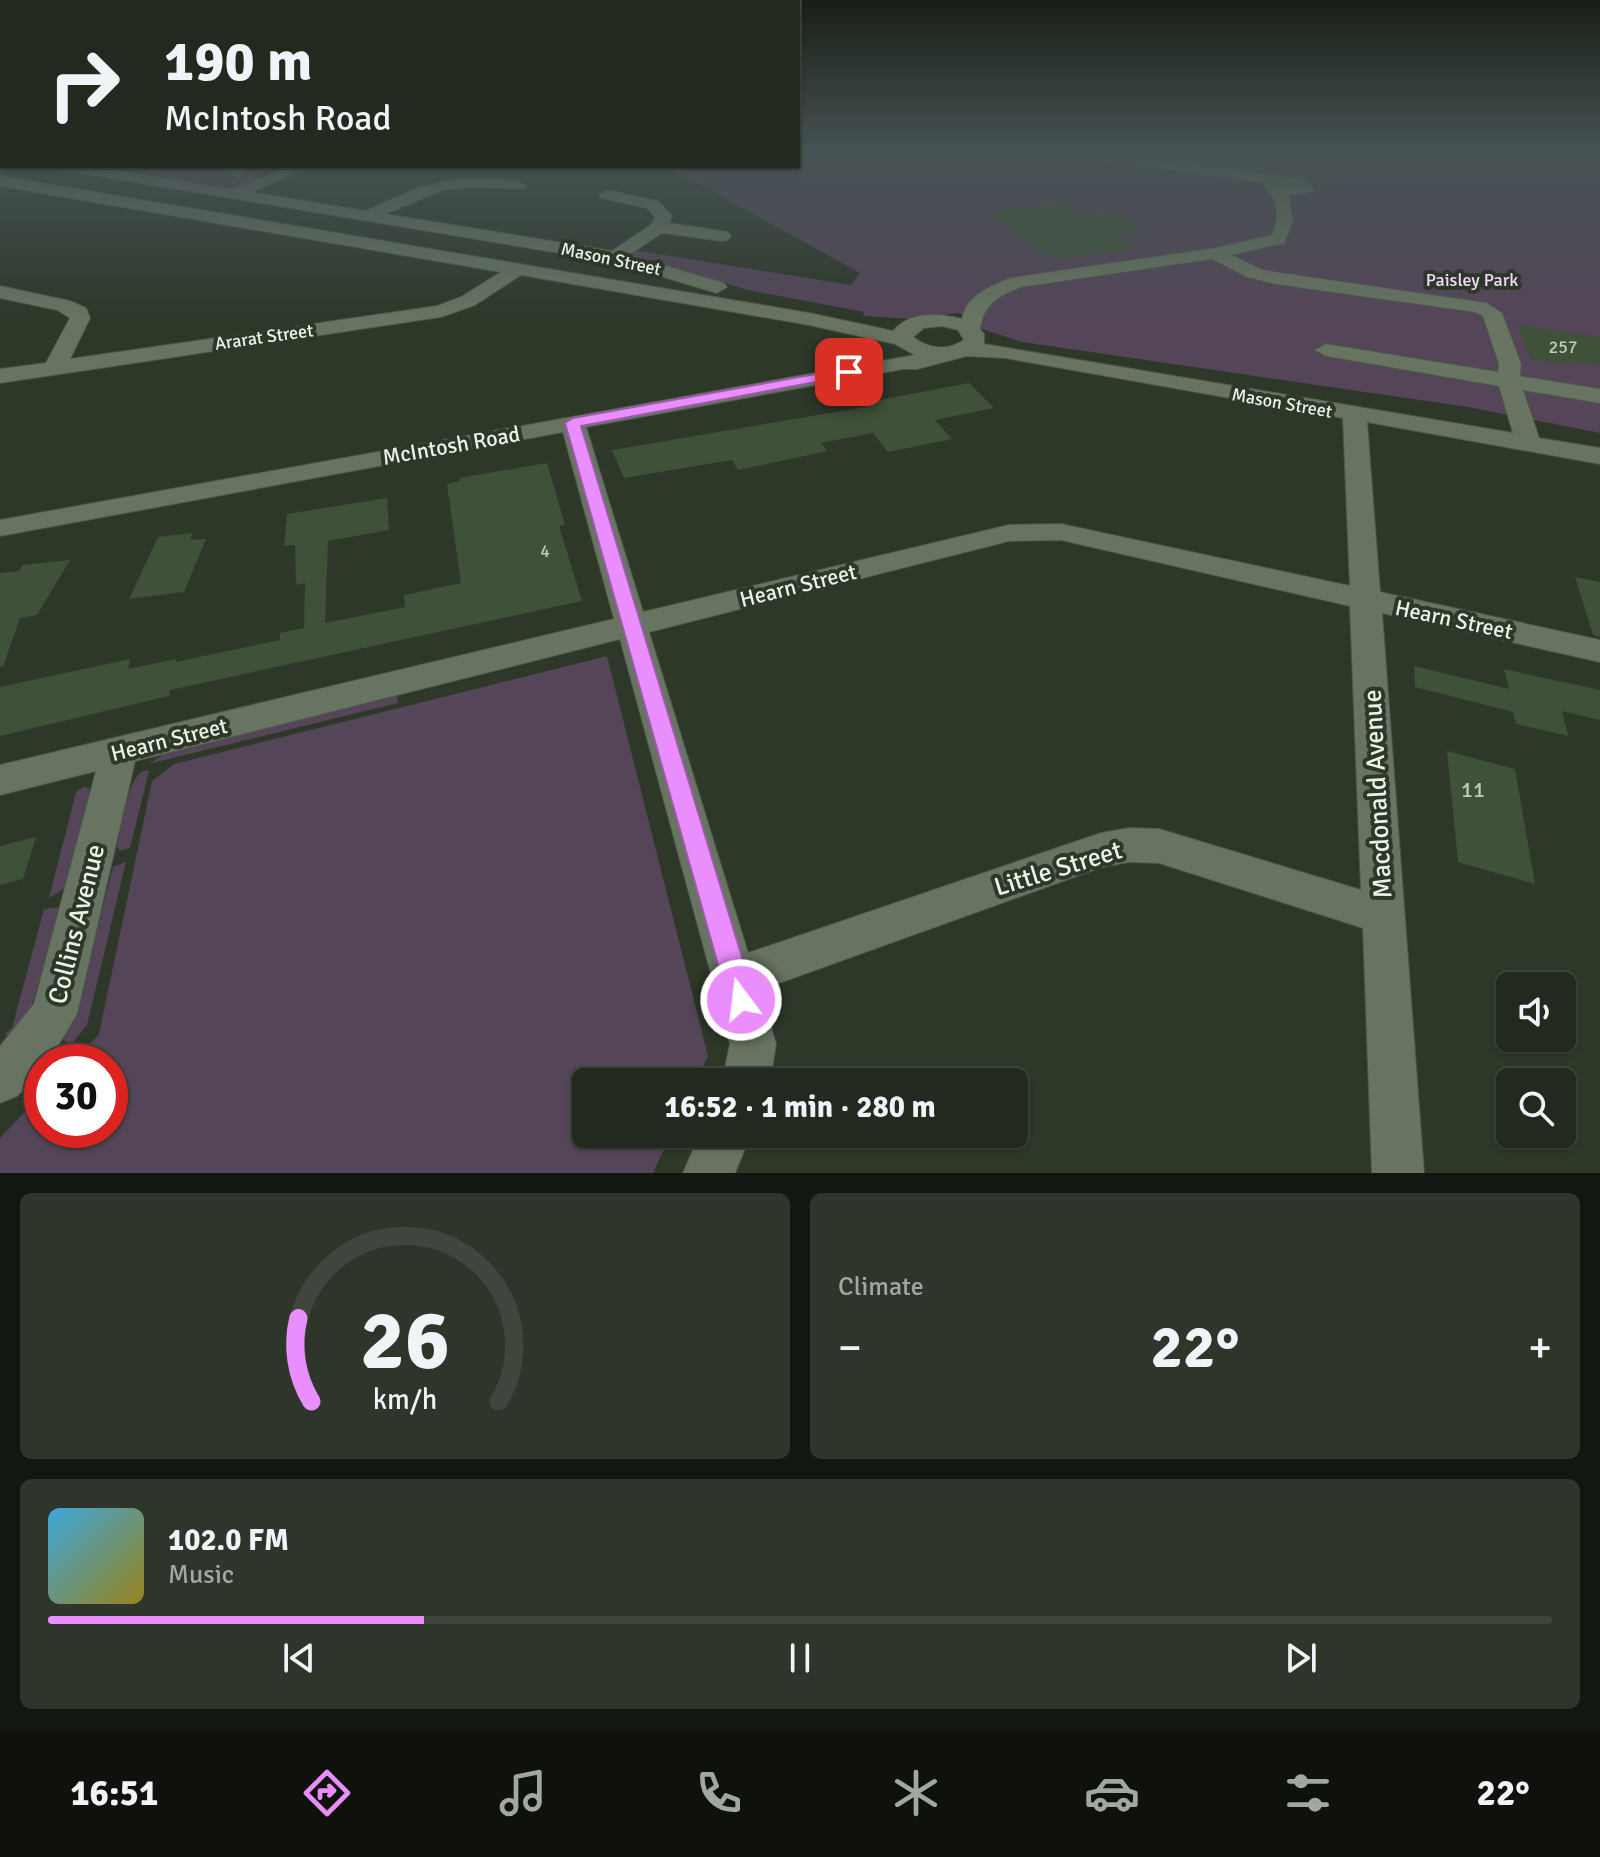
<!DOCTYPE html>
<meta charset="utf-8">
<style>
:root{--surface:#222a1f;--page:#2e362c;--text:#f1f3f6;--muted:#a2a7a4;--line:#3f463d;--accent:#ea8dfd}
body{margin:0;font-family:Signika,sans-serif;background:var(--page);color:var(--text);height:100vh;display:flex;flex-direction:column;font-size:30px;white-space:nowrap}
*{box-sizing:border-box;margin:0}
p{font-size:26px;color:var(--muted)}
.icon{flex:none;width:44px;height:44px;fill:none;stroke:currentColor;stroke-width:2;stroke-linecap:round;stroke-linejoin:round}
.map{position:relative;height:1173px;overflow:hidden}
.side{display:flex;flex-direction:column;gap:20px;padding:20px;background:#131711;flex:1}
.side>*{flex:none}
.hud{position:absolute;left:0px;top:0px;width:800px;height:168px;box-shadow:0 2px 6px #0004,0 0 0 2px var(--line);background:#222a1f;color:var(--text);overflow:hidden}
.fabs{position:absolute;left:1496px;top:972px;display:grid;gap:16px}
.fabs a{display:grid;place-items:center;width:80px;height:80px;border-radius:12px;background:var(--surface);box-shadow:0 2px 6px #0004,0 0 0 2px var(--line);font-size:40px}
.speed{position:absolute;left:24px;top:1044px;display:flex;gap:16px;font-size:40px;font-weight:700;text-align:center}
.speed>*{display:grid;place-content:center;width:104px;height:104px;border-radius:50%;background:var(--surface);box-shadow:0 2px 6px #0004,0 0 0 2px var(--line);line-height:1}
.speed .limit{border:12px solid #d22;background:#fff;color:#111}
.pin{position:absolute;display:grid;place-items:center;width:68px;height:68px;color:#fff;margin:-34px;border-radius:16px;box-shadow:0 4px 12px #0006}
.me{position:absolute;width:88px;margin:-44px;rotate:345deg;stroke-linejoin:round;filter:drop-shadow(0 0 6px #0008)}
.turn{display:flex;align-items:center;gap:28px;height:168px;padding:0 32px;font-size:36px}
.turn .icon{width:104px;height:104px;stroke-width:2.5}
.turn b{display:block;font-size:56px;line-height:68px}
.big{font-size:60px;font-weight:700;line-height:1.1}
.side .widget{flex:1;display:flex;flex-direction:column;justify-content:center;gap:12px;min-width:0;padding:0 28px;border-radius:12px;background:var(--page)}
.side .dial{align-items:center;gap:0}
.dial svg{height:208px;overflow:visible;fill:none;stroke:var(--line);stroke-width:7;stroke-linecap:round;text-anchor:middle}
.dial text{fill:var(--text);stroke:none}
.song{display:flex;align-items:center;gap:24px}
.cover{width:96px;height:96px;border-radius:12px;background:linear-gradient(135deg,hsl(200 70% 55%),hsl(50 70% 35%))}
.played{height:8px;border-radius:4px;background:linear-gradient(90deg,var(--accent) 25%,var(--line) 25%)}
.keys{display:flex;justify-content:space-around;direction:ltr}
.heat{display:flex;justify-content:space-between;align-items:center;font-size:44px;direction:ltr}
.side .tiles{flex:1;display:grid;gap:20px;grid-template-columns:1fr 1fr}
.widget:last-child{grid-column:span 2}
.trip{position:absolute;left:572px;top:1068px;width:456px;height:80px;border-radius:12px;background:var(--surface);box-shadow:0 2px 6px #0004,0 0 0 2px var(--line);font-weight:700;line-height:80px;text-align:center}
.tab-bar{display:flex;height:128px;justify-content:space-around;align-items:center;background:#0e110c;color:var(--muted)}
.tab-bar .icon{width:56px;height:56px}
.tab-bar .active{color:var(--accent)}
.tab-bar b{font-size:36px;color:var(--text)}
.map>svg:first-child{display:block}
.green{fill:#544558}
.building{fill:#3f5139}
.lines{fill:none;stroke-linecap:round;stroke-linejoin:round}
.minor-casing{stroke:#4d5749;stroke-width:2}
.minor{fill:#677462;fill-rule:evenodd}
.route{fill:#ea8dfd;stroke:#985ca4;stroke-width:2}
.labels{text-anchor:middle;stroke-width:8;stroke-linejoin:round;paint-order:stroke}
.far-street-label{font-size:18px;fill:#ebf3e9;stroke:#2d3829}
.far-park-label{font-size:18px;fill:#f7d8fd;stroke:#2d3829}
.number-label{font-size:18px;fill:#c0cabd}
.street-label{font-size:22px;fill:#ebf3e9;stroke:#2d3829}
.near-number-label{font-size:22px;fill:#c0cabd}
.near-street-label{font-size:26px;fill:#ebf3e9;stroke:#2d3829}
</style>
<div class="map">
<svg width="1600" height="1173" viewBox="0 0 1600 1173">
<rect width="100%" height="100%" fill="#2d3829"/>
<g class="green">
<path d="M 798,152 L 1600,152 L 1600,433 L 1468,407 L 1022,342 L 976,327 L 980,318 L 957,313 L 915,319 L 863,316 L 864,312 L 748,290 L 632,255 L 633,250 L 851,285 L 860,273 L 667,166 L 798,166 Z"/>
<path d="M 105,166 L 262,166 L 274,168 L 256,177 L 262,179 L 241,186 L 223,187 Z"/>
<path d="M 607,656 L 708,1056 L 696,1082 L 586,1082 L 586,1134 L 671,1134 L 653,1173 L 0,1173 L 0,1138 L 42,1094 L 42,1130 L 110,1130 L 110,1062 L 73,1062 L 99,1034 L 152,781 L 174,764 Z"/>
<path d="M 397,696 L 398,703 L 148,764 L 170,751 Z"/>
<path d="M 143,771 L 149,771 L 130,848 L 120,851 L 117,847 C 121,828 127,779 143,771 Z"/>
<path d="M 85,786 L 91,790 L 90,797 L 67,887 L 49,898 L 76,792 Z"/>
<path d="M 126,862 L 87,1025 L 71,1045 L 62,1039 L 75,1016 L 113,867 Z"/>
<path d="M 61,907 L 29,1015 L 11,1037 L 5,1034 L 12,1028 L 44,909 Z"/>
</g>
<g class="building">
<path d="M 1061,203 L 1083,217 L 1116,213 L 1146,231 L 1114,235 L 1135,248 L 1054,260 L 987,212 Z"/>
<path d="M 1518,325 L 1600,337 L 1600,365 L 1569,361 L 1571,365 L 1531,359 Z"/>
<path d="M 969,383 L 994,408 L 935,420 L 952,439 L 888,452 L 873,433 L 821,443 L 827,451 L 738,470 L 732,460 L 624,478 L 612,450 L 871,406 L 869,402 Z"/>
<path d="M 547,463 L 565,525 L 559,526 L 582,601 L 170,690 L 169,696 L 0,736 L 0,687 L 130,659 L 128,669 L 176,659 L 176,662 L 280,640 L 280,633 L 304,628 L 305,583 L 296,585 L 295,545 L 284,546 L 287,514 L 387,498 L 389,530 L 328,541 L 325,623 L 405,607 L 404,595 L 461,583 L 447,484 L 460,481 L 459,478 Z"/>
<path d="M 193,533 L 190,540 L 206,539 L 184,592 L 129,599 L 158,537 Z"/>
<path d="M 70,560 L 37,615 L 20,618 L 3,667 L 0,666 L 0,573 L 19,571 L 23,565 Z"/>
<path d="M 1575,577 L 1600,582 L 1600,637 L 1593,635 Z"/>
<path d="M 1414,666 L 1509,689 L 1504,669 L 1600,690 L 1600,720 L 1562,711 L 1568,736 L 1516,724 L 1513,712 L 1415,687 Z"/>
<path d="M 1447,751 L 1515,769 L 1535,884 L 1458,862 Z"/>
<path d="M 36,837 L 23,879 L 0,885 L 0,846 Z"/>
</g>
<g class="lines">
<g class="minor-casing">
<g id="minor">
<path d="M 1064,152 L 1111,152 L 1300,179 L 1314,189 L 1312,192 L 1289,195 L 1293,221 L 1284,243 L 1232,255 L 1260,269 L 1275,272 L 1487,303 L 1502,313 L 1521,364 L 1520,376 L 1600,389 L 1600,403 L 1523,390 L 1539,438 L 1600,448 L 1600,464 L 1367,422 L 1380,592 L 1600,640 L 1600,662 L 1382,613 L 1424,1173 L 1372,1173 L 1363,928 L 1159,863 L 1129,862 L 1102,867 L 760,990 L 776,1044 L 770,1082 L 722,1082 L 730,1044 L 620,639 L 135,761 L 77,1014 L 48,1062 L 42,1062 L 42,1070 L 17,1096 L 0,1103 L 0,1046 L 34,1004 L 96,771 L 0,795 L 0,765 L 614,619 L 563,432 L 0,536 L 0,520 L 915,355 L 895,344 L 809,325 L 521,275 L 475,305 L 441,317 L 0,383 L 0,369 L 46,363 L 70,318 L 57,310 L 0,298 L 0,286 L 70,301 L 86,308 L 90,318 L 70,359 L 437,306 L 461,297 L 501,272 L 0,186 L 0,176 L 809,313 L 893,331 C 910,311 938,313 962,319 C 966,295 991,286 1010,278 L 1215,248 L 1272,235 C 1280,217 1278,198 1263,185 L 1265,183 L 1071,156 ZM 1212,259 L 1247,277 L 1275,284 L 1475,312 L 1483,316 L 1499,364 L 1498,372 L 1326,344 L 1315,350 L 1326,356 L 1499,386 L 1513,433 L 984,344 L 984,334 L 980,329 C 984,303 999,296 1021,287 ZM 942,326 L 958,330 L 964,340 C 947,351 929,349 913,337 L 924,328 ZM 967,356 L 1005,358 L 1343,418 L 1350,586 L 1061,524 L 1009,525 L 643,612 L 586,427 L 903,369 L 917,369 ZM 1061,540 L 1350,606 L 1361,890 L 1159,829 L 1129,828 L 1101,833 L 748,953 L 649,632 L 1009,541 Z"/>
<path d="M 56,166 L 90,166 L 232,189 L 291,166 L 311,166 L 252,192 L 365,211 L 420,187 L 458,179 L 495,179 L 518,181 L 526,186 L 523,189 L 475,187 L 443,190 L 385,214 L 612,251 L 652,224 L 655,217 L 647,208 L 601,198 L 599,195 L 607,190 L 658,201 L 672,216 L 669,223 L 728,232 L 731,236 L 728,240 L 722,241 L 662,233 L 629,255 L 724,283 L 727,287 L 717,293 L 613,262 L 63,170 Z"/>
<path d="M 217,166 L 242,166 L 246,173 L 238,178 Z"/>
<path d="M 700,1134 L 751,1134 L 735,1173 L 683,1173 Z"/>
</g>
</g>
<use href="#minor" class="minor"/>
</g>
<linearGradient id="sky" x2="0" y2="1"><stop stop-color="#191f17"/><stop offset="0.48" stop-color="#465354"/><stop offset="1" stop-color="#465354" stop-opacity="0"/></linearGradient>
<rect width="1600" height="317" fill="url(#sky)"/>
<path class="route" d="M 849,368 L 853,369 L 853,375 L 581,426 L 755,1000 L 751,1009 L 741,1013 L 732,1009 L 728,1000 L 565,423 L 573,418 Z"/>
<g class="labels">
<g class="far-street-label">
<text transform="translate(611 259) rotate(12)" y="6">Mason Street</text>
<text transform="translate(264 337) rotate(-8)" y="6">Ararat Street</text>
<text transform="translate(1282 403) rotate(10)" y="6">Mason Street</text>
</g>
<g class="far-park-label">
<text x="1472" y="286">Paisley Park</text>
</g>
<g class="number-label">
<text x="1563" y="353">257</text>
<text x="545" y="557">4</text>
</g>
<g class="street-label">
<text transform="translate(451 445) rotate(-10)" y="8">McIntosh Road</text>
<text transform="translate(798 585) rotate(-14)" y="8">Hearn Street</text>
<text transform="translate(1454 619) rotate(12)" y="8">Hearn Street</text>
<text transform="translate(169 739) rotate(-14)" y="8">Hearn Street</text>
</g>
<g class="near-number-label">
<text x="1473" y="797">11</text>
</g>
<g class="near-street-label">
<text transform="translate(1377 794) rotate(-93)" y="9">Macdonald Avenue</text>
<text transform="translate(1058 868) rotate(-17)" y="9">Little Street</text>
<text transform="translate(76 924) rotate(-76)" y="9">Collins Avenue</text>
</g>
</g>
</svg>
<div class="fabs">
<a><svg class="icon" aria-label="sound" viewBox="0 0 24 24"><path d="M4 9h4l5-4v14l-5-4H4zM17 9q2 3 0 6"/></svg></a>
<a><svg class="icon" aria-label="search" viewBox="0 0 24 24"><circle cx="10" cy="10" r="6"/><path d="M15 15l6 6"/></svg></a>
</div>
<div class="speed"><div class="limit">30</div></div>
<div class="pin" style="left:849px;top:372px;background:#d93025"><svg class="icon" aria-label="arrive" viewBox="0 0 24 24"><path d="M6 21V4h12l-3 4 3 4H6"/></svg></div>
<svg class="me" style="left:741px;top:1000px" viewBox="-20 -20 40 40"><circle r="17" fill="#ea8dfd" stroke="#fff" stroke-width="3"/><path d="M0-11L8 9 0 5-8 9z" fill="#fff"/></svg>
<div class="trip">16:52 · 1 min · 280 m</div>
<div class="hud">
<div class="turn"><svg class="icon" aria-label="right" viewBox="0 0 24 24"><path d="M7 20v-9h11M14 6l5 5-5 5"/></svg><div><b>190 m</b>McIntosh Road</div></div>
</div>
</div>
<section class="side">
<div class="tiles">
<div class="widget dial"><svg viewBox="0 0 100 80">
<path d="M14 69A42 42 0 1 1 86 69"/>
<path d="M14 69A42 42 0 0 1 9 37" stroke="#ea8dfd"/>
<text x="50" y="56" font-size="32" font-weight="700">26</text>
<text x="50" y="72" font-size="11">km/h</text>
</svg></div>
<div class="widget"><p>Climate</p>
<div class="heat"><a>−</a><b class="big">22°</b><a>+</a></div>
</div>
<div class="widget">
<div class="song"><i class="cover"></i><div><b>102.0 FM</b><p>Music</p></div></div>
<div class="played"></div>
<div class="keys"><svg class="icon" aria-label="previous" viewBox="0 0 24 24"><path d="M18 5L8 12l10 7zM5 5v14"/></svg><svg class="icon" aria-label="pause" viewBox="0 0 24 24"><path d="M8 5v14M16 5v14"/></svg><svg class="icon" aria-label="next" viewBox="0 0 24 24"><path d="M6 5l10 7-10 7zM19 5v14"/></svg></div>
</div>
</div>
</section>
<nav class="tab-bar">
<b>16:51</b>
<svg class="icon active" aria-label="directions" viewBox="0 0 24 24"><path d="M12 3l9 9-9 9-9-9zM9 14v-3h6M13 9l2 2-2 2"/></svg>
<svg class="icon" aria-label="music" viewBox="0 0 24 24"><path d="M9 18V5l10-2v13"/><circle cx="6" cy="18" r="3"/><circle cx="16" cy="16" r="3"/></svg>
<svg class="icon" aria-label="phone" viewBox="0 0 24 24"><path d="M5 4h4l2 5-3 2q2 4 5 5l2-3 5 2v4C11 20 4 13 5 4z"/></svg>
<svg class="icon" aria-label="climate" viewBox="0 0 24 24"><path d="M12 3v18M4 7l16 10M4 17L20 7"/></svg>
<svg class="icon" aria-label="car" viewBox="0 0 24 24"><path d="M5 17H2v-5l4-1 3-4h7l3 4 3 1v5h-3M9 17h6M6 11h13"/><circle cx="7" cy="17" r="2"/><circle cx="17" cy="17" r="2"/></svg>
<svg class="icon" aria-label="filters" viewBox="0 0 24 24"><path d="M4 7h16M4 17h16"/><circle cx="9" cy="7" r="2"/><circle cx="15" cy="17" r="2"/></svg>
<b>22°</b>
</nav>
